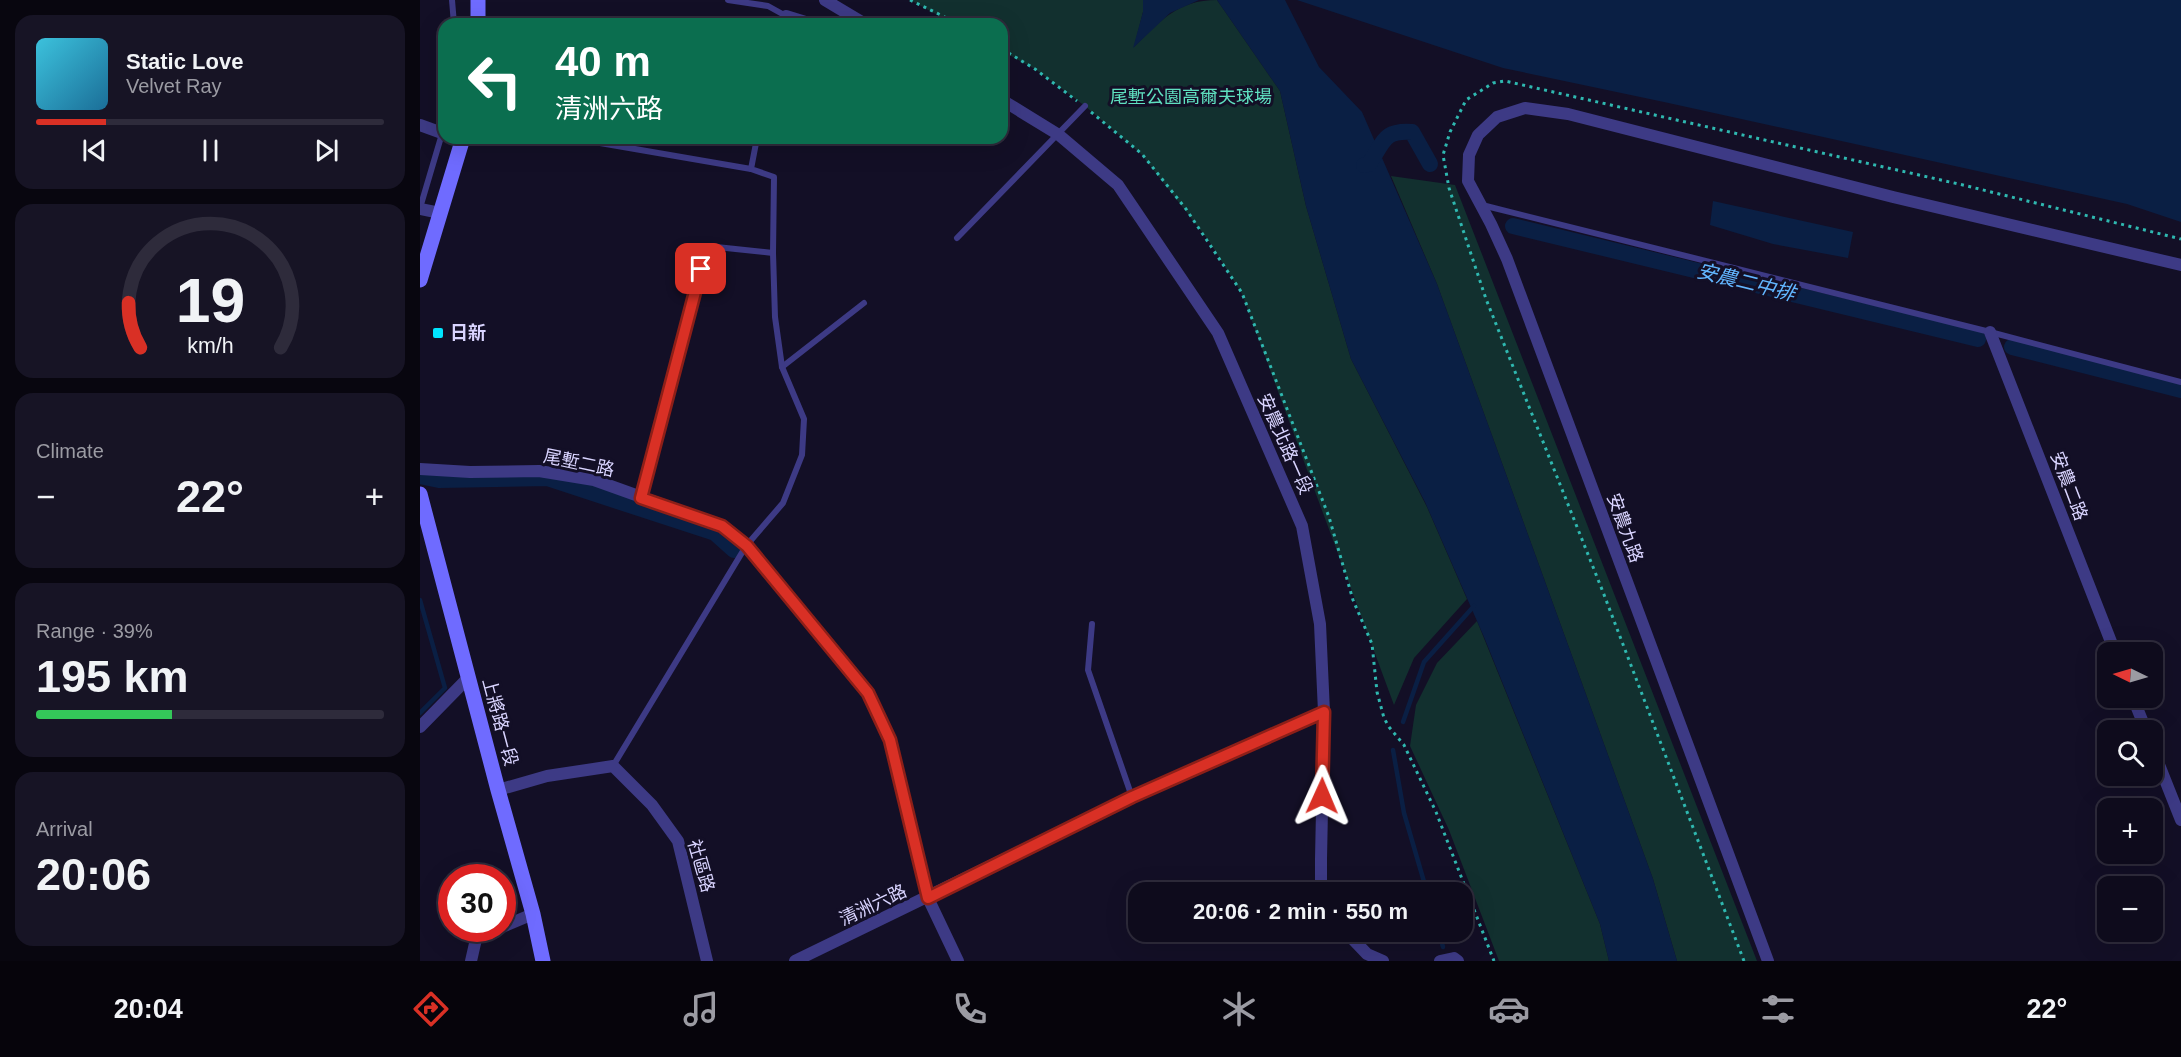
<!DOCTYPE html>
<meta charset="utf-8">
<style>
:root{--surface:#0e0b1c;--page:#171425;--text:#f1f3f6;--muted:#9b9ba3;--line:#2e2b3b;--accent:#d93025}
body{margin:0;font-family:Arial,"Noto Sans TC",sans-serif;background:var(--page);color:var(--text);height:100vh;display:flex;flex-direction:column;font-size:22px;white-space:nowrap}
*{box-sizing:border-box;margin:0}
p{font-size:20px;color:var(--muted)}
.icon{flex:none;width:33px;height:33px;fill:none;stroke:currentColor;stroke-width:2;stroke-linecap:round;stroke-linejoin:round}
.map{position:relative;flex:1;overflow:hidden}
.panel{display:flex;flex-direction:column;gap:15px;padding:15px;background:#08060f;width:420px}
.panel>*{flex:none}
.banner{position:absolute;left:18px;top:18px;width:570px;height:126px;border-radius:18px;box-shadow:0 6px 24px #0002,0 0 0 2px var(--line);background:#0b6e4f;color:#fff;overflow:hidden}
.needle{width:39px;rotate:275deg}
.controls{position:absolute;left:1677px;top:642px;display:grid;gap:12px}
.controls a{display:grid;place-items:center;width:66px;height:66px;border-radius:12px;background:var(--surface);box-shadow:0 6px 24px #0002,0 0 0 2px var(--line);font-size:30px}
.speed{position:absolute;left:18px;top:864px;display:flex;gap:12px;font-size:30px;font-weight:700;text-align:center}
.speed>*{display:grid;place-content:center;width:78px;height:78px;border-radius:50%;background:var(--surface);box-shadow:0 6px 24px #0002,0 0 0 2px var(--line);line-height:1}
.speed .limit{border:9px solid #d22;background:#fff;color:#111}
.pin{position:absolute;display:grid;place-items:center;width:51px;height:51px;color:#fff;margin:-26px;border-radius:12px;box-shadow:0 3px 9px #0006}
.me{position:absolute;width:66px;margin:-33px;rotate:1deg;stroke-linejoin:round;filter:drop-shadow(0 0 4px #0008)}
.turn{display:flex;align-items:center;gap:21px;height:126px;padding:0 18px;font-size:27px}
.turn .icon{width:78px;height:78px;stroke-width:2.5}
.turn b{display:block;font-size:42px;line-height:51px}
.big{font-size:45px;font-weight:800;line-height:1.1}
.panel .widget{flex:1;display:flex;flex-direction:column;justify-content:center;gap:9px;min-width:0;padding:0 21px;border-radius:18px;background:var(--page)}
.panel .dial{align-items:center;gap:0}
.dial svg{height:156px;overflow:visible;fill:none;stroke:var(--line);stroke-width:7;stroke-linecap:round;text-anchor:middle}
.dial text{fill:var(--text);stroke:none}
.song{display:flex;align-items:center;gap:18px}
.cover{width:72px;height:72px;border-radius:9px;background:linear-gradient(135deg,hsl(190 70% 55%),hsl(200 70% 35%))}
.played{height:6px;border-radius:3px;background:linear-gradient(90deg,var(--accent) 20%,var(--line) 20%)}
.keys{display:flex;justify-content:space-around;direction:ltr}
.heat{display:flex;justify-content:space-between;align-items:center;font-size:33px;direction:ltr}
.charge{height:9px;border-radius:4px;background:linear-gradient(90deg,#34c759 39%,var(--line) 0)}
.trip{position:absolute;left:708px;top:882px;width:345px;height:60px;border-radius:18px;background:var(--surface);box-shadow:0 6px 24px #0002,0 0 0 2px var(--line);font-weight:800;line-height:60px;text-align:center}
.menu{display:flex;height:96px;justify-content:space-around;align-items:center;background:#06040b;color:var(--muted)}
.menu .icon{width:42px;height:42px}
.menu .selected{color:var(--accent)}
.menu b{font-size:27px;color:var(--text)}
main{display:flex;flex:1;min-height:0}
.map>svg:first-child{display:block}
.green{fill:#12302f}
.water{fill:#0a1f44}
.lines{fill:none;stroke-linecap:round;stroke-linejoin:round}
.stream{stroke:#0a1f44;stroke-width:4.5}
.canal{stroke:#0a1f44;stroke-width:16}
.path{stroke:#2fb8b0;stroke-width:3;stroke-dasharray:3 4.5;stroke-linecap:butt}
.lane{stroke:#3d3a85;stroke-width:6}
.street{stroke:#3d3a85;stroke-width:12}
.secondary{stroke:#6f6bff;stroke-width:15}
.route-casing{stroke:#8d1f18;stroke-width:15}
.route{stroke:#d93025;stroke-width:10}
.poi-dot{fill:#00e5ff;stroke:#130f26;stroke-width:2}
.labels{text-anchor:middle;stroke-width:6;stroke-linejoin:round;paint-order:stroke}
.park-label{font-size:18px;fill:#5fe0c0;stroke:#130f26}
.poi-label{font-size:18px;font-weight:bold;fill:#d9d4ff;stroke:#130f26;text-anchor:start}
.street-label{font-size:18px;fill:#d9d4ff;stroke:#130f26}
.water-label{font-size:20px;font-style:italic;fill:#62b6ff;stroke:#130f26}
</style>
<main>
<section class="panel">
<div class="widget">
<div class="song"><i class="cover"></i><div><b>Static Love</b><p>Velvet Ray</p></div></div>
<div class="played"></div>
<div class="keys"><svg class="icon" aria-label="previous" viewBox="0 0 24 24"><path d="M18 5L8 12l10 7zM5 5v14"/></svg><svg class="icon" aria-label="pause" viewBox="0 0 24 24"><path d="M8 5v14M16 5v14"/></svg><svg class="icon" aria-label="next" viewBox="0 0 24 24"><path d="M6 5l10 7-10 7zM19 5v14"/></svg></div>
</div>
<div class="widget dial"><svg viewBox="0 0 100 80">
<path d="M14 69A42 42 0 1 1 86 69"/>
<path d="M14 69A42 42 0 0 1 8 46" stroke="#d93025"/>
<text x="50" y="56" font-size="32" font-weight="700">19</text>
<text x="50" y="72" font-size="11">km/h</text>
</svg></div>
<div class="widget"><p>Climate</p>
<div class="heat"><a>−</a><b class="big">22°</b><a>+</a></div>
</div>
<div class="widget"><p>Range · 39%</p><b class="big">195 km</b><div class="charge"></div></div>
<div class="widget"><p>Arrival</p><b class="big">20:06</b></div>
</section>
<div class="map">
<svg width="1761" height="961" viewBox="0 0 1761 961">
<rect width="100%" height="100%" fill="#130f26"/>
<g class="green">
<path d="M 490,0 L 723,0 L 723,12 L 714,47 C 741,21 757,0 797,0 L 860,91 L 886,206 L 931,359 L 1007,507 L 1047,599 L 994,658 L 974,705 L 822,294 L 789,241 L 721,154 L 665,106 L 615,69 L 582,51 L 582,24 L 534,24 Z"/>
<path d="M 971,176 L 1035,185 L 1337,961 L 1257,961 L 1233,879 L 1017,284 Z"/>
<path d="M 1057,621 L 1180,924 L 1189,961 L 1079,961 L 1029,830 L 990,746 L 996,705 L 1017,663 Z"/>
</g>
<g class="water">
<path d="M 723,0 L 779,0 L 750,13 L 713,48 L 723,12 Z"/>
<path d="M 797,0 L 865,0 L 899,67 L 942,112 L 1017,284 L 1233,879 L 1257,961 L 1189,961 L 1180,924 L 1064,637 L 1005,502 L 931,359 L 886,206 L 860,91 Z"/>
<path d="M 877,0 L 1761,0 L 1761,222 L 1707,204 L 1244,102 L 1083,68 Z"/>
<path d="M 1293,201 L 1433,232 L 1428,258 L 1353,244 L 1290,225 Z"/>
</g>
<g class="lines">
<g class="stream">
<path d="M 0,600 L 25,688 L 0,713"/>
<path d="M 983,722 L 1004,662 L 1054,606"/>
<path d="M 973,750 L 984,813 L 1007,892"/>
<path d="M 1019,932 L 1023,947"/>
</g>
<g class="canal">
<path d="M 944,165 L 949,164 C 964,142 963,130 992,132 L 1010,164"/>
<path d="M 1093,226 L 1558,339"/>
<path d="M 1592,347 L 1761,390"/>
<path d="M 0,476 L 19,480 L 127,478 L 295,533 L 314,550"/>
</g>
<g class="path">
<path d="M 490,0 L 539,24"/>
<path d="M 582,49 L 615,69 L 657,101"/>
<path d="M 671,112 L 722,154 L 766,209 L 822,293 L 909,517 L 933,600 L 952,644 L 957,692 L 964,718 L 969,727 L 984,745 L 1016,812 L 1074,961"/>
<path d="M 1324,961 L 1183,592 L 1066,299 L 1029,188 L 1023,155 L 1030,132 L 1046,100 L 1073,83 L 1085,81 L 1543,185 L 1761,239"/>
</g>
<g class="lane">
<path d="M 32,0 L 34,24"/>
<path d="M 308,0 L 348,6 L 366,16 L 364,24"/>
<path d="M 151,138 L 331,169"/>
<path d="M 1062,205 L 1570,332 L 1761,382"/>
<path d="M 0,208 L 24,127"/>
<path d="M 537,238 L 665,106"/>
<path d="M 362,367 L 444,303"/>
<path d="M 221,497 L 287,246 L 353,253"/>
<path d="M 672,624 L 668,670 L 712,797"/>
<path d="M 193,766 L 326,546 L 363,503 L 382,455 L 384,419 L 362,367 L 355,317 L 353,253 L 354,177 L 331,169 L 337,138"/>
</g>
<g class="street">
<path d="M 405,0 L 445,24"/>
<path d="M 366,16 L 392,24"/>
<path d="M 582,100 L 639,135 L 698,185 L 798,333 L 882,526 L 900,624 L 904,712 L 901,859 L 901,886 L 903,892"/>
<path d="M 0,125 L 22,133"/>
<path d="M 0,209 L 20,213"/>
<path d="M 1570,332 L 1695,652"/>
<path d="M 0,469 L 50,472 L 119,471 L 174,480 L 302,526 L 326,546 L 448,693 L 470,740 L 508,898 L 538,961"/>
<path d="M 1713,698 L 1726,730"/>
<path d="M 0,727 L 48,678"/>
<path d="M 1732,747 L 1761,820"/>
<path d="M 78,790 L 127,776 L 193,766 L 232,805 L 258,841 L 287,961"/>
<path d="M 82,927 L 113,914"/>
<path d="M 926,932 L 947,954 L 963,961"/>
<path d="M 51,961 L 56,939 L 79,928"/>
<path d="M 375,961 L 712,797 L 904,712"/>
<path d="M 1020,961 L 1034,958 L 1038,961"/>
<path d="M 1348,961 L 1087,259 L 1071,224 L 1048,181 L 1049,155 L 1058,135 L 1077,117 L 1105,108 L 1148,114 L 1473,197 L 1761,265"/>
</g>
<g class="secondary">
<path d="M 58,0 L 58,24"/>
<path d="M 0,280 L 43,138"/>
<path d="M 0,494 L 78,790 L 113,914 L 123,961"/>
</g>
</g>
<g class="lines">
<g class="route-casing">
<path id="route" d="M 281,269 L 221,498 L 302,526 L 327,546 L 448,693 L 470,740 L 508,898 L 712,797 L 904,712 L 902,796"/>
</g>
<use href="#route" class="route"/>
</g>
<rect class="poi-dot" x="12" y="327" width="12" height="12" rx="3"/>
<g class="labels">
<g class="park-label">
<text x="771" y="103">尾塹公園高爾夫球場</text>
</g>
<g class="poi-label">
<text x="30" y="339">日新</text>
</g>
<g class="street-label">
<text transform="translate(865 444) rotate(66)" y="6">安農北路一段</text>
<text transform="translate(159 463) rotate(12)" y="6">尾塹二路</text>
<text transform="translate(1649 486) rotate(69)" y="6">安農二路</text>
<text transform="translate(1205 528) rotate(70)" y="6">安農九路</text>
<text transform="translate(80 722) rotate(75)" y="6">上將路一段</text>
<text transform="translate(281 866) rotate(74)" y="6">社區路</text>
<text transform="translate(453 905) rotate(-25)" y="6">清洲六路</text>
</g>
<g class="water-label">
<text transform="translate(1326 282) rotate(14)" y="7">安農二中排</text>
</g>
</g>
</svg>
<div class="controls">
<a><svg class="needle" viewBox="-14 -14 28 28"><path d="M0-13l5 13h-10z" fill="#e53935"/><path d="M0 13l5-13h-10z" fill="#9b9ba3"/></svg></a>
<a><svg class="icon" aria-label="search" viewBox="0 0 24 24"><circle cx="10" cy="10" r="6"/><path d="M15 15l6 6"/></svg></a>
<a>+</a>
<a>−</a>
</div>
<div class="speed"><div class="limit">30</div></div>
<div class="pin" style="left:281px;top:269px;background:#d93025"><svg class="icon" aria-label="arrive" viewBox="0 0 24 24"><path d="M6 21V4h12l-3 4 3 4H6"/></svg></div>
<svg class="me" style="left:902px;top:796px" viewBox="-20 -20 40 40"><path d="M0-17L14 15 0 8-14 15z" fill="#d93025" stroke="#fff" stroke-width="4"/></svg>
<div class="trip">20:06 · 2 min · 550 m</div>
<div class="banner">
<div class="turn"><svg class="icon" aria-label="left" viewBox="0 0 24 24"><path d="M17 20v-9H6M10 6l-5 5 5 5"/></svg><div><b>40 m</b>清洲六路</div></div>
</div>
</div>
</main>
<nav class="menu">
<b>20:04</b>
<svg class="icon selected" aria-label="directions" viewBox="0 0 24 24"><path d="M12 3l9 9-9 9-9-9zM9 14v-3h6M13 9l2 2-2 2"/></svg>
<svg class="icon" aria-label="music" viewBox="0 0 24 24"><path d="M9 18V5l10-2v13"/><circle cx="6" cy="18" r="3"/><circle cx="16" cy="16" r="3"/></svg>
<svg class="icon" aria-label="phone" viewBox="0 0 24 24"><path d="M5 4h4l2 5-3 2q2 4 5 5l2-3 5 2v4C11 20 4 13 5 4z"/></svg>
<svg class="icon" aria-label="climate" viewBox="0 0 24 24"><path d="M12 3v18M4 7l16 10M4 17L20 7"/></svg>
<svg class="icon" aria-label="car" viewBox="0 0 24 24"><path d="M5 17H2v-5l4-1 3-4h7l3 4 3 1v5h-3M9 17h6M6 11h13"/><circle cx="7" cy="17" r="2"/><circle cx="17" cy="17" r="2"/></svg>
<svg class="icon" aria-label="filters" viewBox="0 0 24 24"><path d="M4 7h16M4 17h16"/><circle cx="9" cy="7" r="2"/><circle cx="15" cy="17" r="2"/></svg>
<b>22°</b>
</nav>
